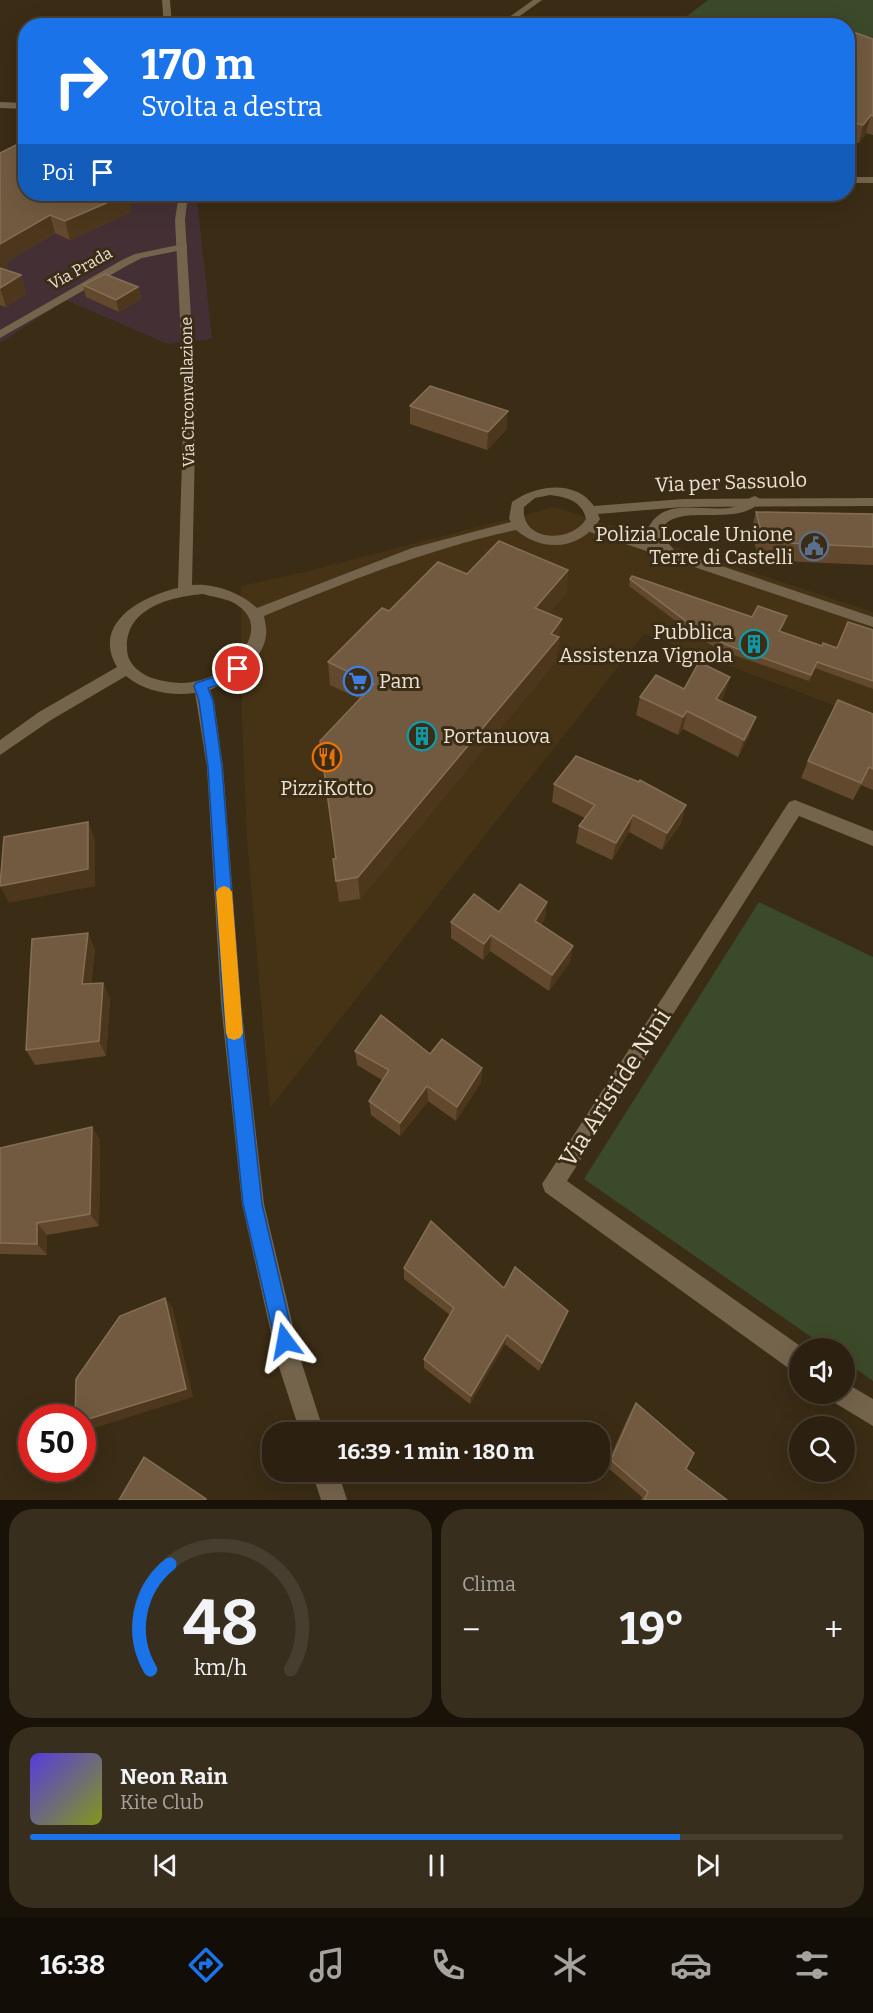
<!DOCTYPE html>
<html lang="it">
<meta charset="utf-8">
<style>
:root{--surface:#2c2110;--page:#382e1e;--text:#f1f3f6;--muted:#a6a39f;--line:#483e30;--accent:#1a73e8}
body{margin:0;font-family:Bitter,serif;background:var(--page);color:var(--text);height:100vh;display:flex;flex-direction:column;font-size:22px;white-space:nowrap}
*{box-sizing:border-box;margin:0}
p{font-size:20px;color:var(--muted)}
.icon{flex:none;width:33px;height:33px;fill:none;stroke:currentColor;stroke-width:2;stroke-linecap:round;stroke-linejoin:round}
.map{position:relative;height:1500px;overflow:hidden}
.panel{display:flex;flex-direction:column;gap:9px;padding:9px;background:#181209;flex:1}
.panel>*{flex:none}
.top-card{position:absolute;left:18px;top:18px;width:837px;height:183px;border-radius:24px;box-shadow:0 6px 24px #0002,0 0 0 2px var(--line);background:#1a73e8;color:#fff;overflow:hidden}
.controls{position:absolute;left:789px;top:1338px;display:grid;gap:12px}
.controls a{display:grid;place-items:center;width:66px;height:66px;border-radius:50%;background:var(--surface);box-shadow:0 6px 24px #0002,0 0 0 2px var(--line);font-size:30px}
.speed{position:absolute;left:18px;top:1404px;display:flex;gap:12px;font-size:30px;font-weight:700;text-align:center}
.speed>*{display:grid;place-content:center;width:78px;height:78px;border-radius:50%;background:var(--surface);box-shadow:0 6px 24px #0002,0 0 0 2px var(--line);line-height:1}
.speed .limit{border:9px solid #d22;background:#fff;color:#111}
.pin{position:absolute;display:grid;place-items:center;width:51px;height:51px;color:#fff;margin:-26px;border:3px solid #fff;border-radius:50%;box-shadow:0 2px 6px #0007}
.me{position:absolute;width:66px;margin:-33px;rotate:347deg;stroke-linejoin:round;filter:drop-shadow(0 0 4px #0008)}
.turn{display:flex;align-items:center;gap:21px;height:126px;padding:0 24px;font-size:27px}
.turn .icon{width:78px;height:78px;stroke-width:2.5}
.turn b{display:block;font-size:42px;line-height:51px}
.then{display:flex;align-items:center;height:57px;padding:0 24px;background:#0003;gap:12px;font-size:22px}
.big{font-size:45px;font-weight:700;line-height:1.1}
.panel .tile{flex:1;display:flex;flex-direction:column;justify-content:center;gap:9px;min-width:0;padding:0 21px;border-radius:24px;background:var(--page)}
.panel .dial{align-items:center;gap:0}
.dial svg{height:156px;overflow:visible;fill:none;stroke:var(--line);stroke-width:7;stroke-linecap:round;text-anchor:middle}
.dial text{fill:var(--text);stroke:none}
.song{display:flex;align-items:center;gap:18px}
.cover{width:72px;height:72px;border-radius:9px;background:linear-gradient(135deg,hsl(250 70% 55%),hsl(70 70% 35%))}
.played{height:6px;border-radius:3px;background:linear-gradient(90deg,var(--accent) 80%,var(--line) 80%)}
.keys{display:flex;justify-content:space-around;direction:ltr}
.heat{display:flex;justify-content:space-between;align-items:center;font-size:33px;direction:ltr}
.panel .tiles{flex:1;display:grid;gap:9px;grid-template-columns:1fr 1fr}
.tile:last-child{grid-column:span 2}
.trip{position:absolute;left:262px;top:1422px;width:348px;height:60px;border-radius:24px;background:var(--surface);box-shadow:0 6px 24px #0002,0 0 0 2px var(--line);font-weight:700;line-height:60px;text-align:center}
.tabs{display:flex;height:96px;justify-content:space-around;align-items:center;background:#120d06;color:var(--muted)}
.tabs .icon{width:42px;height:42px}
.tabs .selected{color:var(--accent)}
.tabs b{font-size:27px;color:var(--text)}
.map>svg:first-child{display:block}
.built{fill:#463315}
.industrial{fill:#443034}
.green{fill:#3b4a28}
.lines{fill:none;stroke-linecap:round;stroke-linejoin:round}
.minor{fill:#75644c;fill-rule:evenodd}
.tertiary{fill:#75644c;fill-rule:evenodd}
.secondary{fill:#75644c;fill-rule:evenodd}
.wall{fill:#62492d}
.shaded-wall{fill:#4c371c}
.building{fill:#715a3f;stroke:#846f56;stroke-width:1.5}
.route{fill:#1a73e8;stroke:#114b97;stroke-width:1.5}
.slow{fill:#f59e0b}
.labels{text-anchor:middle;stroke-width:6;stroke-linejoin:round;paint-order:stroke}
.far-street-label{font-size:16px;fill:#ece2d4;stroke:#3a2c15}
.street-label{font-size:20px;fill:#ece2d4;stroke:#3a2c15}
.poi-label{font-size:20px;fill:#ece2d4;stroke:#3a2c15;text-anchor:end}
.near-street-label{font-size:24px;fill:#ece2d4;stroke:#3a2c15}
</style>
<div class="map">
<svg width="873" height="1500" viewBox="0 0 873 1500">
<rect width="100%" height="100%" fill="#3a2c15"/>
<path class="built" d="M 555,507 L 873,612 L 873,720 L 644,634 L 270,1108 L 247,839 L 242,720 L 241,586 L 304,572 Z"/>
<path class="industrial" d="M 0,169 L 26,194 L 199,194 L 197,200 L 212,339 L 168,344 L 66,300 L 0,343 Z"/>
<g class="green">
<path d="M 708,0 L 873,0 L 873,135 L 866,133 L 859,143 L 848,140 L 848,26 L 736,25 L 687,16 Z"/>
<path d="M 759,902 L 873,957 L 873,1381 L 845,1361 L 844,1348 L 827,1348 L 584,1179 Z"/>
</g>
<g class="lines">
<g class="minor">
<path d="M 533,0 L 542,0 L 506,26 L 497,26 Z"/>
<rect x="848" y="177" width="25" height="6"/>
<path d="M 183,244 L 187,245 L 187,249 L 142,258 L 130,264 L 0,338 L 0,330 L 122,260 L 135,254 Z"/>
<path d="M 755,496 L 762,500 C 737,531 672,498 660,533 L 674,550 L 873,617 L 873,627 L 584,530 L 582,527 L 589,523 L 654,544 L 646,533 C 661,493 704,514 734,507 C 742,505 747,498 755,496 Z"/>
<path d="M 795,800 L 873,831 L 873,846 L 799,816 L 567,1181 L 803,1348 L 800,1348 L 800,1373 L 791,1370 L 545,1192 L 542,1184 L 789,802 Z"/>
<path d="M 844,1382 L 873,1399 L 873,1426 L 835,1403 L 832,1394 L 844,1394 Z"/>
</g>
<path class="tertiary" d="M 0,102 L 26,103 L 26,109 L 0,108 Z"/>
<g class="secondary">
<path d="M 162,0 L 170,0 L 172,26 L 164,26 Z"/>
<path d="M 179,194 L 188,194 L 185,220 L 196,398 L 192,585 C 215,583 241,593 257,608 L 412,548 L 511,522 L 509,518 L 512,502 C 536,485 575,479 594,506 L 683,499 L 873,498 L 873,506 L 683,507 L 598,514 L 600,519 C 581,550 543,553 516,530 C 428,549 346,582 264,616 C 265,622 267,630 266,635 C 263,663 232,679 210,690 L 214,701 L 223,767 L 241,1003 L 264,1204 L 302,1364 L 324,1432 L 300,1432 L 278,1364 L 242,1204 L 221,1003 L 207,767 L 195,693 C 171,696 145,692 126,676 L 51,720 L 0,755 L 0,740 L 39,712 L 117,667 C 91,623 142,596 178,588 L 184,398 L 175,220 ZM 550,495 C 567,497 582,501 586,519 C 571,544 520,542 524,507 L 535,498 ZM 203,594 C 212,597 225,598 234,603 C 276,627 232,672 201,680 C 184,685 168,683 152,678 C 139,673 127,663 127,649 C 125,608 170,597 203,594 Z"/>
<path d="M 312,1472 L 338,1472 L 347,1500 L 321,1500 Z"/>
</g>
</g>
<g class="wall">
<path d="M 848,30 L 873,39 L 873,135 L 866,133 L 859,143 L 848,140 Z"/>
<path d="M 0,153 L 131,212 L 70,240 L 55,233 L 6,262 L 8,271 L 21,275 L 26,294 L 6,307 L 0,305 Z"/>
<path d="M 83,285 L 138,287 L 141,299 L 119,312 L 86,297 Z"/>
<path d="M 410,406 L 507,429 L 487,450 L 410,424 Z"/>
<path d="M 756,512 L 873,514 L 873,565 L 759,560 L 751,531 Z"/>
<path d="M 568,570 L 566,594 L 548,613 L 559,643 L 558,645 L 556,661 L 360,899 L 339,902 L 333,859 L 335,859 L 360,699 L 330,685 L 328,662 L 389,611 L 467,574 Z"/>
<path d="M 630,579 L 752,617 L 785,623 L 780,632 L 822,646 L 837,648 L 873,630 L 873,689 L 815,668 L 809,681 L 725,652 L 700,639 L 629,586 Z"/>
<path d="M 730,677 L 724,695 L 721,701 L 750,734 L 738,757 L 683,729 L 678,735 L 636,715 L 640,697 L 684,689 Z"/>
<path d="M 873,714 L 873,790 L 861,785 L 853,800 L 801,778 L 808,761 Z"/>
<path d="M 554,784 L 686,805 L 681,823 L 662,850 L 629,832 L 612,860 L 576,843 L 579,826 L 585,818 L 552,802 Z"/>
<path d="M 547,902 L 545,918 L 541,925 L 570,962 L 549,991 L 490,951 L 483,960 L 451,938 L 451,922 Z"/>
<path d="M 95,949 L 91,984 L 103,983 L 110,999 L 106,1056 L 35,1065 L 26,1050 Z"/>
<path d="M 355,1051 L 430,1054 L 482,1068 L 481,1082 L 456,1121 L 428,1101 L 400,1136 L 371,1115 L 369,1101 L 382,1080 L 357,1065 Z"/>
<path d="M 92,1127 L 100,1141 L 99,1226 L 47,1235 L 47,1255 L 0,1254 L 0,1148 Z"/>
<path d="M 404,1268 L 504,1288 L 568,1311 L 564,1321 L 539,1371 L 505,1344 L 470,1404 L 424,1368 L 424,1359 L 450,1315 L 404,1279 Z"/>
<path d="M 636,1403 L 686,1469 L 727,1500 L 641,1500 L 642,1497 L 606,1466 L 631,1411 Z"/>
</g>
<g class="shaded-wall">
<path d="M 871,115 L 866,133 L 859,143 L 863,125 Z"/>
<path d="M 127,194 L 131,194 L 131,212 L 70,240 L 65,221 Z"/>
<path d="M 50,215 L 55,233 L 6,262 L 11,279 L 0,285 L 0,244 Z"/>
<path d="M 21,275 L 26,294 L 6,307 L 0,288 Z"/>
<path d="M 138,287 L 141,299 L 119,312 L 116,300 Z"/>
<path d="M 508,411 L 507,429 L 487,450 L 488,432 Z"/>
<path d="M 568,570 L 566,594 L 533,631 L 535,608 Z"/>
<path d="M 562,619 L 556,661 L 360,899 L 358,877 Z"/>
<path d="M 730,677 L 724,695 L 711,717 L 716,699 Z"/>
<path d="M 687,711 L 683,729 L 678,735 L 683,717 Z"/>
<path d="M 756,717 L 750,734 L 738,757 L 744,740 Z"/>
<path d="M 686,805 L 681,823 L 662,850 L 667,833 Z"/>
<path d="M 633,815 L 629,832 L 612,860 L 616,843 Z"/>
<path d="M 88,822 L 95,839 L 95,886 L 9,903 L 0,886 Z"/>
<path d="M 547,902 L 545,918 L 533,937 L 535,921 Z"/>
<path d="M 88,933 L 95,949 L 90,1000 L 82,984 Z"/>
<path d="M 491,935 L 490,951 L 483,960 L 484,944 Z"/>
<path d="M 573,946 L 570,962 L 549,991 L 552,975 Z"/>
<path d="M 103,983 L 110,999 L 106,1056 L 99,1041 Z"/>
<path d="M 482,1068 L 481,1082 L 456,1121 L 457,1107 Z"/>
<path d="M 427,1086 L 428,1101 L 400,1136 L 400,1123 Z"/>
<path d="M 92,1127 L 100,1141 L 99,1226 L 90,1214 Z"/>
<path d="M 37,1223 L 47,1235 L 47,1255 L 37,1244 Z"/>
<path d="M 165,1298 L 173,1308 L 193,1397 L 85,1431 L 82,1430 L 82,1421 Z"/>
<path d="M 568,1311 L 564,1321 L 539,1371 L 542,1363 Z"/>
<path d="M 507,1335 L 505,1344 L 470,1404 L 471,1396 Z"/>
</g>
<g class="building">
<path d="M 818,20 L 833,26 L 811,26 Z"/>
<path d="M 422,22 L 437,26 L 417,26 Z"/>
<path d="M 848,30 L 873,39 L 873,116 L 871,115 L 863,125 L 848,122 Z"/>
<path d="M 26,140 L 26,194 L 127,194 L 65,221 L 50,215 L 0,244 L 0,153 Z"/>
<path d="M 0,268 L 21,275 L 0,288 Z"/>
<path d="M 105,274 L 138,287 L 116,300 L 83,285 Z"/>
<path d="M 430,386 L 508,411 L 488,432 L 410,406 Z"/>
<path d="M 756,512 L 873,514 L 873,547 L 764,542 Z"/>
<path d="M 499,541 L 568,570 L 535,608 L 562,619 L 551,634 L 559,637 L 358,877 L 336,881 L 333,859 L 336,859 L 320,741 L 374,684 L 328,662 L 382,608 L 389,611 L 438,562 L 467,574 Z"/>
<path d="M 632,576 L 752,617 L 758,606 L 787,616 L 779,631 L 822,646 L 823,643 L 837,648 L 848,622 L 873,630 L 873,681 L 817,662 L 811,675 L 727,645 L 702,633 L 630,579 Z"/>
<path d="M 699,662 L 730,677 L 716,699 L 756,717 L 744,740 L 687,711 L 683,717 L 640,697 L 656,675 L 684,689 Z"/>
<path d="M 838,700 L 873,714 L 873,769 L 869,767 L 861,783 L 808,761 Z"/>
<path d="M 576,756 L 639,782 L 640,780 L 686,805 L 667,833 L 633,815 L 616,843 L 579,826 L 595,805 L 554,784 Z"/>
<path d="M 88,822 L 88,869 L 0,886 L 4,837 Z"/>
<path d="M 520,884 L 547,902 L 535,921 L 573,946 L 552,975 L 491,935 L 484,944 L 451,922 L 474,894 L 499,912 Z"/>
<path d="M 88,933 L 82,984 L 103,983 L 99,1041 L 26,1050 L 32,939 Z"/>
<path d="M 381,1015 L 430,1054 L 442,1039 L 482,1068 L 457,1107 L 427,1086 L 400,1123 L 369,1101 L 389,1070 L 355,1051 Z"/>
<path d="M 92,1127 L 90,1214 L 37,1223 L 37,1244 L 0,1243 L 0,1148 Z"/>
<path d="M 431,1221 L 504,1288 L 515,1267 L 568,1311 L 542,1363 L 507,1335 L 471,1396 L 424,1359 L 454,1308 L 404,1268 Z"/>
<path d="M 165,1298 L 186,1389 L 82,1421 L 82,1418 L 75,1418 L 76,1379 L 120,1316 Z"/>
<path d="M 636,1403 L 694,1453 L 686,1469 L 727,1500 L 644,1500 L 648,1492 L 611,1460 Z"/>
<path d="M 144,1457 L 206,1499 L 206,1500 L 119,1500 Z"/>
</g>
<path class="route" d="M 238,664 L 245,669 C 236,680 221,684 208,688 L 213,701 L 222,767 L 240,1003 L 262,1204 L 294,1341 L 292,1348 L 285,1351 L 278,1348 L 275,1341 L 243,1204 L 223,1003 L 208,767 L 199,701 L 194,686 L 196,683 L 217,676 Z"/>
<path class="slow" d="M 224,886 L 229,888 L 232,892 L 243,1033 L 240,1038 L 234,1040 L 228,1038 L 226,1033 L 216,892 L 219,888 Z"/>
<defs>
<g id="civic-ring" transform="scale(1.5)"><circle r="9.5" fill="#3a2c15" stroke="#5c6f8a" stroke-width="1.5"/><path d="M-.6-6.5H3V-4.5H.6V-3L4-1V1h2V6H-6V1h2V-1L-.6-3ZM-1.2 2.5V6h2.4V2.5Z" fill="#5c6f8a"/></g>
<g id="building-ring" transform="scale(1.5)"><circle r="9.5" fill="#3a2c15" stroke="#0f9aa8" stroke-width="1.5"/><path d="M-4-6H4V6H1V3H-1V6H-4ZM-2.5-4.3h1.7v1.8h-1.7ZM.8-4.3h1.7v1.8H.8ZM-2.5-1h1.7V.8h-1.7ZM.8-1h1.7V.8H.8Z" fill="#0f9aa8"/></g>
<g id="supermarket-ring" transform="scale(1.5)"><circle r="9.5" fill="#3a2c15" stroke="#3f7fe0" stroke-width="1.5"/><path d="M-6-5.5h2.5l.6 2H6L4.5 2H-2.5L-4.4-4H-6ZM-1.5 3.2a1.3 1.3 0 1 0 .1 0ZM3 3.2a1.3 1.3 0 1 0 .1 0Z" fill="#3f7fe0"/></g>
<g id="restaurant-ring" transform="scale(1.5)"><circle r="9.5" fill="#3a2c15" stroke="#e8710a" stroke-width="1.5"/><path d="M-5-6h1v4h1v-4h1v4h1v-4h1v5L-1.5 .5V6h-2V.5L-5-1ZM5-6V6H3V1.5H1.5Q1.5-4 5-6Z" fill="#e8710a"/></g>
</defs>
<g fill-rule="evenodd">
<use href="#civic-ring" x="814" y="546"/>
<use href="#building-ring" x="754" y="644"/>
<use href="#supermarket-ring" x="358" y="681"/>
<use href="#building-ring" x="422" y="736"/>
<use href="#restaurant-ring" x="327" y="757"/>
</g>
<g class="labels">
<g class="far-street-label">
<text transform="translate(80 268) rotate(-29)" y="6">Via Prada</text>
<text transform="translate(187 392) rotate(-91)" y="6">Via Circonvallazione</text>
</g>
<g class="street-label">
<text transform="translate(731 482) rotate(-2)" y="7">Via per Sassuolo</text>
</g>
<g class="poi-label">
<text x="793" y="541">Polizia Locale Unione<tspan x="793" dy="23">Terre di Castelli</tspan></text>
<text x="733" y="639">Pubblica<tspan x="733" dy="23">Assistenza Vignola</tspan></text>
<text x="379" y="688" text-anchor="start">Pam</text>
<text x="443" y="743" text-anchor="start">Portanuova</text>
<text x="327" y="795" text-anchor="middle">PizziKotto</text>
</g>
<g class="near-street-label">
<text transform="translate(615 1088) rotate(-57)" y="8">Via Aristide Nini</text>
</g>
</g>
</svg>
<div class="controls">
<a><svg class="icon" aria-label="sound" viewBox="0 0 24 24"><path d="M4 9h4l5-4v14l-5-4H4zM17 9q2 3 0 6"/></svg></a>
<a><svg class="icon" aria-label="search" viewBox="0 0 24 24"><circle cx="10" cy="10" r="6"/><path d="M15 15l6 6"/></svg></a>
</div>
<div class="speed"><div class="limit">50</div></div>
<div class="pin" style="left:238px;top:669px;background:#d93025"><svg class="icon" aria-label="arrive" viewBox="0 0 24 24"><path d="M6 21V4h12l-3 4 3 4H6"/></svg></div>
<svg class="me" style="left:285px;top:1341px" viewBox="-20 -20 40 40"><path d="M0-17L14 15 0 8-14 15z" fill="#1a73e8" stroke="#fff" stroke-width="4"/></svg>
<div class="trip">16:39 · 1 min · 180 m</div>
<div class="top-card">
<div class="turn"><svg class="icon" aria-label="right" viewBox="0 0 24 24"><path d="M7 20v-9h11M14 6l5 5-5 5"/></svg><div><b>170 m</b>Svolta a destra</div></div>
<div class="then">Poi<svg class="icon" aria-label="arrive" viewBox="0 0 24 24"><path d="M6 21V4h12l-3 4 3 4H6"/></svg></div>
</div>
</div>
<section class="panel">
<div class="tiles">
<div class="tile dial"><svg viewBox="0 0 100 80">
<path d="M14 69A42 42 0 1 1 86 69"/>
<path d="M14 69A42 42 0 0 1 24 15" stroke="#1a73e8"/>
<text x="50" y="56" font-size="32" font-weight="700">48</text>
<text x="50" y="72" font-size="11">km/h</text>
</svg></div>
<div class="tile"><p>Clima</p>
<div class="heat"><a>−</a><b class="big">19°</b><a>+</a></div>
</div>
<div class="tile">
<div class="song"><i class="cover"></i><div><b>Neon Rain</b><p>Kite Club</p></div></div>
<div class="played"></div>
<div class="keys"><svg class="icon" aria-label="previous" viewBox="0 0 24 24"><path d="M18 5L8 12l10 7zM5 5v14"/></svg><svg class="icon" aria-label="pause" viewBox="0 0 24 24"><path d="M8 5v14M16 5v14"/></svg><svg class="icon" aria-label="next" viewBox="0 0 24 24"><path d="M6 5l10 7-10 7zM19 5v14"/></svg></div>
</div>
</div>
</section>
<nav class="tabs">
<b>16:38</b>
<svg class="icon selected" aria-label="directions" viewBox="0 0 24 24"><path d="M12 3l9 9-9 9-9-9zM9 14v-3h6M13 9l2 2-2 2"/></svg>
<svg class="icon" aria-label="music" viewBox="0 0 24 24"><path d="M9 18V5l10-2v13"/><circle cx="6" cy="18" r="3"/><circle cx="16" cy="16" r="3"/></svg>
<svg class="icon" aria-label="phone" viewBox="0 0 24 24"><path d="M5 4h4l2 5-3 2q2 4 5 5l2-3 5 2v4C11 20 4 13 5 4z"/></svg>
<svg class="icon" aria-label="climate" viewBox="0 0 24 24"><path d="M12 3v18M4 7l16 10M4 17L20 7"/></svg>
<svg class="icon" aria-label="car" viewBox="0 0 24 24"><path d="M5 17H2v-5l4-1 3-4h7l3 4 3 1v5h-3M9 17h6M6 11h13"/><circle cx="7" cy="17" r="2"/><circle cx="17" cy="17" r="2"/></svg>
<svg class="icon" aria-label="filters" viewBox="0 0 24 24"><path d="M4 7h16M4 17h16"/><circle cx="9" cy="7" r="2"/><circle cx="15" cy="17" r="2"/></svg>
</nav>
